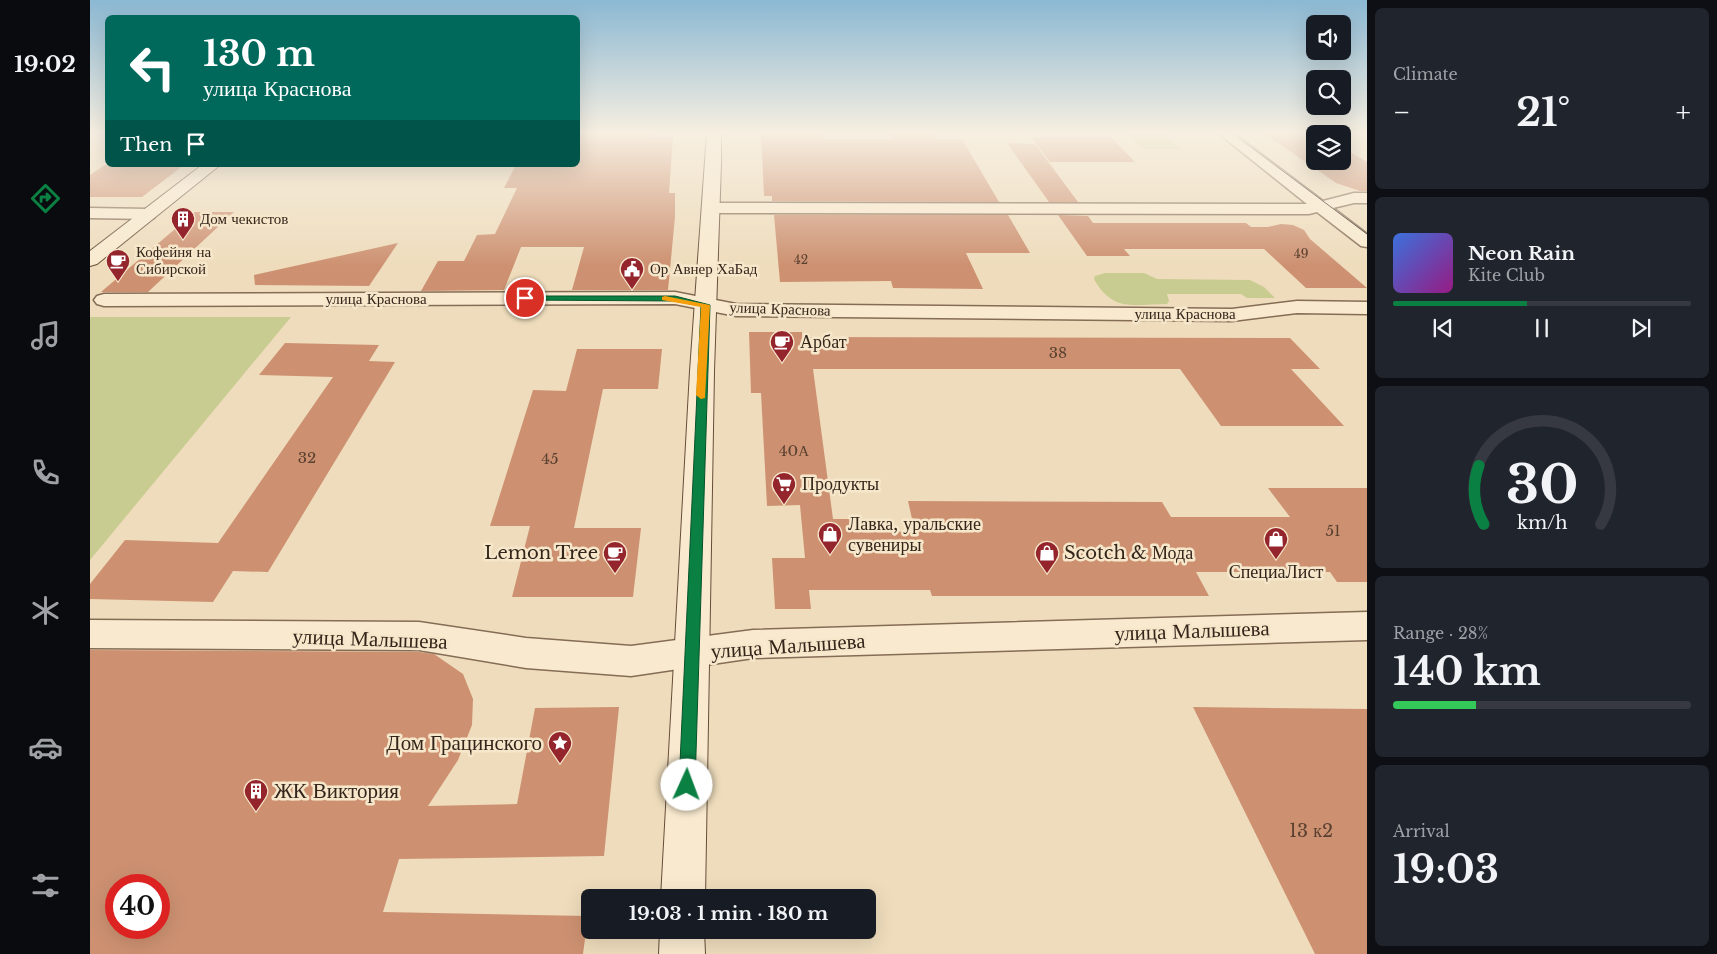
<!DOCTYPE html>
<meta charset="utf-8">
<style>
:root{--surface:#171b24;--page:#20242c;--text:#f1f3f6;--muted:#9ea1a6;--line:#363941;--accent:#0b8043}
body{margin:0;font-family:"Libre Baskerville",serif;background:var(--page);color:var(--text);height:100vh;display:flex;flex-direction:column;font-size:19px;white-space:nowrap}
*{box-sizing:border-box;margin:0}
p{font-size:16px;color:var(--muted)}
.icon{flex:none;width:28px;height:28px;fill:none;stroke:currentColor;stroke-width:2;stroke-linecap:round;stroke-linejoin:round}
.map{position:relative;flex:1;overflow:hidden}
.panel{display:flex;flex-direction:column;gap:8px;padding:8px;background:#0d0f14;width:350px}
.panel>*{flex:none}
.top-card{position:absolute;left:15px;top:15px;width:475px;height:152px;border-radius:8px;box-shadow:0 5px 20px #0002;background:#00695c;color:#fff;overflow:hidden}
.tools{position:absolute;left:1216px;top:15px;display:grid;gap:10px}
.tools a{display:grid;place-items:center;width:45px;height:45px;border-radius:8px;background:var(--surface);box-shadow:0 5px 20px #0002;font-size:25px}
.speed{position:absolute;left:15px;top:874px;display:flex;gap:10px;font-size:25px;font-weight:700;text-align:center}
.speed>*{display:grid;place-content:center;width:65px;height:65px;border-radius:50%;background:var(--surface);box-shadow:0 5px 20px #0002;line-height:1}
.speed .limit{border:8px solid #d22;background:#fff;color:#111}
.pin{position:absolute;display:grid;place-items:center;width:42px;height:42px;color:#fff;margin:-21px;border:2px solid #fff;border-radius:50%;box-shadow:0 1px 5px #0007}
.me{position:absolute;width:55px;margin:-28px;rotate:2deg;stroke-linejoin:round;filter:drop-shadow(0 0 4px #0008)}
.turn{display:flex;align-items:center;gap:18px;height:105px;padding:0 15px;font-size:22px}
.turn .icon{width:65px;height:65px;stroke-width:2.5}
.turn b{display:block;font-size:35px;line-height:42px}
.then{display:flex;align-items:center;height:48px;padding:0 15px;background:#0003;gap:10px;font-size:19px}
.big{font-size:38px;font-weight:800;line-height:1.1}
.panel .card{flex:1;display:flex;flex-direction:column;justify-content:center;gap:8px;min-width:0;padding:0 18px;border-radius:8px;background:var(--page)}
.panel .dial{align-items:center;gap:0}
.dial svg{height:130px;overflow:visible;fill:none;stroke:var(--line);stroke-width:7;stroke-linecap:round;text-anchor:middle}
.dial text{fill:var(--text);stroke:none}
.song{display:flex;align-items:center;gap:15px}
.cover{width:60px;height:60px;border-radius:8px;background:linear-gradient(135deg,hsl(220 70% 55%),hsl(310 70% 35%))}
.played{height:5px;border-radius:2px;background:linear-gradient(90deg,var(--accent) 45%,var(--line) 45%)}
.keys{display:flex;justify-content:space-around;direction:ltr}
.heat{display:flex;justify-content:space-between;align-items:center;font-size:28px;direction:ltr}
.charge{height:8px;border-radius:4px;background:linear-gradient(90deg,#34c759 28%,var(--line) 0)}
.trip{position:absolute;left:491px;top:889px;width:295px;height:50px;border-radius:8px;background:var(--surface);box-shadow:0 5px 20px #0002;font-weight:800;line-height:50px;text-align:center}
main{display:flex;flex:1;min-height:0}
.tab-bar{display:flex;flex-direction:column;width:90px;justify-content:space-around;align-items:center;background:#090b0e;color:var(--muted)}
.tab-bar .icon{width:35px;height:35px}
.tab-bar .active{color:var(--accent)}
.tab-bar b{font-size:22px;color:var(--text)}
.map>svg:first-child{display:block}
.green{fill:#c9cc90}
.building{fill:#cd9171;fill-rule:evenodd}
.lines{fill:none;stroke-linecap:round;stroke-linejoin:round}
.street-casing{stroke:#856c55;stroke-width:3}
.secondary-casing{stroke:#674d39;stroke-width:2}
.street{fill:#f9eacf;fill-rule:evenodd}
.secondary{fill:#f9eacf;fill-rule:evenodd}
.tram{stroke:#34251b;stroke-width:1}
.route{fill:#0b8043;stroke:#07532c}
.slow{fill:#f59e0b}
.labels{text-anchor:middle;stroke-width:5;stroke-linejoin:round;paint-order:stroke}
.far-number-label{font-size:12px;fill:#5a4030}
.far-poi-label{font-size:15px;fill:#34251b;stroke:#f6e7cb;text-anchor:start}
.far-street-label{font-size:15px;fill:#34251b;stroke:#f6e7cb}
.number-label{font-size:15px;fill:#5a4030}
.poi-label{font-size:18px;fill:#34251b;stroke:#f6e7cb;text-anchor:start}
.near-number-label{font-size:18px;fill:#5a4030}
.near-street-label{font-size:21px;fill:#34251b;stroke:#f6e7cb}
.near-poi-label{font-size:21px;fill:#34251b;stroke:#f6e7cb;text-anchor:end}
</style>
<main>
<nav class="tab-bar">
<b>19:02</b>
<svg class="icon active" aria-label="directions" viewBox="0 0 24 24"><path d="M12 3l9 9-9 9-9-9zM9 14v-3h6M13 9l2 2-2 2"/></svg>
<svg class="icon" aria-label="music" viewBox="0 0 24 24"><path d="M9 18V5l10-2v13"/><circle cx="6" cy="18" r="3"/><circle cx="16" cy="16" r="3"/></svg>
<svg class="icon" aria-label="phone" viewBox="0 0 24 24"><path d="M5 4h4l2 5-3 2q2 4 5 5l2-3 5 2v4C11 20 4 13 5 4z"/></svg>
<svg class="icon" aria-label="climate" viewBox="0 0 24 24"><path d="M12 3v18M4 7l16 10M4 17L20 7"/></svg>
<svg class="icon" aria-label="car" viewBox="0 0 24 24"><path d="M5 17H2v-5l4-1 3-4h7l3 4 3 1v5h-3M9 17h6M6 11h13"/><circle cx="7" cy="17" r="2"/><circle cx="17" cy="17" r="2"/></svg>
<svg class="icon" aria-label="filters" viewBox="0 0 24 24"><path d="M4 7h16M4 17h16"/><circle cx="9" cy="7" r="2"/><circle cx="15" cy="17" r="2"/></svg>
</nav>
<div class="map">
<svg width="1277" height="954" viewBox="0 0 1277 954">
<rect width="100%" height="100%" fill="#eedcbc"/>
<g class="green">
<path d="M 1036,133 L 1072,133 L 1091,149 L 1053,149 Z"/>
<path d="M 1015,273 L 1054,273 L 1067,279 L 1160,280 L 1174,287 L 1185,298 L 1157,298 L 1151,294 L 1077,294 L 1079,301 L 1077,304 C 1044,304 1023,313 1004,279 L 1005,276 Z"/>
<path d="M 0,317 L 201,317 L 0,560 Z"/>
</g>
<g class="building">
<path d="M 488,133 L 562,133 L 561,137 L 583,137 L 579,193 L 585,193 L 585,217 L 578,290 L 482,290 L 494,247 L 431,247 L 414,290 L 331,291 L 348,261 L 374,261 L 387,235 L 405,234 L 427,188 L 414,188 L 426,165 L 488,165 Z"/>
<path d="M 671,133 L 733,133 L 734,139 L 805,139 L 802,133 L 842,133 L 846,139 L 872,139 L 909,202 L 682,201 L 682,196 L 674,196 Z"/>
<path d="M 1174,133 L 1230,133 L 1232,134 L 1225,134 L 1225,161 L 1252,161 L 1252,147 L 1277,162 L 1277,191 L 1270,191 L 1246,183 Z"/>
<path d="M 941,137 L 1021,137 L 1045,162 L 960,162 Z"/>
<path d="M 917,143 L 945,144 L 988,202 L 959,202 Z"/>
<path d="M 15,165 L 94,165 L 52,197 L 0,197 L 0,175 Z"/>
<path d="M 105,212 L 144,212 L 58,292 L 11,292 Z"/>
<path d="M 684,215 L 918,215 L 940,253 L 876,253 L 893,289 L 803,288 L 801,281 L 690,282 Z"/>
<path d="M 968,215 L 998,216 L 1003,223 L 1156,223 L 1161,227 L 1178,227 L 1191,224 L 1203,225 L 1214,230 L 1220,239 L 1277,288 L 1216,288 L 1174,249 L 1034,249 L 1040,256 L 997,256 Z"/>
<path d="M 308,243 L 279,286 L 165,285 L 164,275 Z"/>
<path d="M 659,332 L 712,332 L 712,337 L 1200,338 L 1230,369 L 1201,369 L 1254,426 L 1131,426 L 1090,369 L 723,369 L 743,519 L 769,519 L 771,531 L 825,532 L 818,501 L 1072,502 L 1081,517 L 1200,517 L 1178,488 L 1277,488 L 1277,582 L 1247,582 L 1240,572 L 1106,572 L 1119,596 L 842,596 L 840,590 L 719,590 L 721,609 L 685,609 L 682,558 L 715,558 L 710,505 L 677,506 L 671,393 L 661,393 Z"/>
<path d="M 195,343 L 289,345 L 279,361 L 305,362 L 178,572 L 143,571 L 123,602 L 0,599 L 0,584 L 35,540 L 128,543 L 243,377 L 169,375 Z"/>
<path d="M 487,349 L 572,349 L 568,389 L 513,389 L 484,528 L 551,528 L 543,597 L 422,597 L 440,526 L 400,526 L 443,390 L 476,391 Z"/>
<path d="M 0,650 L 329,652 L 344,654 L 373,674 L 383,699 L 382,725 L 368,760 L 338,806 L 427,804 L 445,708 L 529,707 L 514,856 L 309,859 L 293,912 L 498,916 L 493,954 L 0,954 ZM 26,885 L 69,885 L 69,928 L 26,928 Z"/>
<path d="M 1103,707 L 1277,709 L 1277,954 L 1225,954 Z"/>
</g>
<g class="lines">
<g class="street-casing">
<g id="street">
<path d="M 1128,133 L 1143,133 L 1233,201 L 1264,193 L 1277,193 L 1277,203 L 1264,203 L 1243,208 L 1277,234 L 1277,247 L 1271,246 L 1227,212 L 1219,214 L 624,213 L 618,211 L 616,208 L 618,205 L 624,203 L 1217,204 Z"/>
<path d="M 0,208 L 58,209 L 64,210 L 66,214 L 64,218 L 58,219 L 0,218 Z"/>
<path d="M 585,292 L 646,304 L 1142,309 L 1207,301 L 1277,302 L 1277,314 L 1207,313 L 1142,321 L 646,316 L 585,304 L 14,306 L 7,304 L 4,300 L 7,296 L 14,294 Z"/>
<path d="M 1277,612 L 1277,640 L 663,658 L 541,676 L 436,668 L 329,650 L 0,648 L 0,620 L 329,622 L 436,638 L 541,646 L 663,630 Z"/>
</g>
</g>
<g class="secondary-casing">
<g id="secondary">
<path d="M 617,133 L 631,133 L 631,163 L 624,371 L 615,898 L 571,898 L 600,371 Z"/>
<path d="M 112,165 L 130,165 L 7,264 L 0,266 L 0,251 Z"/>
<path d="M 570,930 L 614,930 L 615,954 L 569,954 Z"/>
</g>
</g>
<use href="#street" class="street"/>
<use href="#secondary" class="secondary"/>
<path class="tram" d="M 1142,133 L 1277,234"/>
</g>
<linearGradient id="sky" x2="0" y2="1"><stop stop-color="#8bb8d3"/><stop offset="0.5" stop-color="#f7efe1"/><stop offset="1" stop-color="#f7efe1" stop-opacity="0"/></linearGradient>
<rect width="1277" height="266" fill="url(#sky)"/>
<path class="route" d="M 435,296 L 585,296 L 620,305 L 605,785 L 603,790 L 597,793 L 591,790 L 589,785 L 611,306 L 585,301 L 432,300 L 431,298 Z"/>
<path class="slow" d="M 575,296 L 620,305 L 615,398 L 611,399 L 606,395 L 611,307 L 572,300 L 572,297 Z"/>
<defs>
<g id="building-pin" transform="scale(1.25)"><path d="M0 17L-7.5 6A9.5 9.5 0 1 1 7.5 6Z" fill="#95252d" stroke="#f6e7cb"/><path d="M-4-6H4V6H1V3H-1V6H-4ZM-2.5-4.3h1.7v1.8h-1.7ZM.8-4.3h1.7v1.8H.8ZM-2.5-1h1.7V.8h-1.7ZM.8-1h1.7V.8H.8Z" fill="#fff"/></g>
<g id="cafe-pin" transform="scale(1.25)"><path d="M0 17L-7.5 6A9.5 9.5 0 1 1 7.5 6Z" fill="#95252d" stroke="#f6e7cb"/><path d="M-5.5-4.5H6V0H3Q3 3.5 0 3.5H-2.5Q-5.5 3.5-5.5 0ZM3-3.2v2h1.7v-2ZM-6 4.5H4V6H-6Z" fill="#fff"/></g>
<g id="civic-pin" transform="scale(1.25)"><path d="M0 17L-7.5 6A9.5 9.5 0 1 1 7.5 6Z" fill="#95252d" stroke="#f6e7cb"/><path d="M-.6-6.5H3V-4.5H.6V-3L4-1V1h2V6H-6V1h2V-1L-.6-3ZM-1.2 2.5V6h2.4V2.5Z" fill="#fff"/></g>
<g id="supermarket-pin" transform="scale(1.25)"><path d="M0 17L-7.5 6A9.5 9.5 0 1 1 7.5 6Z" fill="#95252d" stroke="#f6e7cb"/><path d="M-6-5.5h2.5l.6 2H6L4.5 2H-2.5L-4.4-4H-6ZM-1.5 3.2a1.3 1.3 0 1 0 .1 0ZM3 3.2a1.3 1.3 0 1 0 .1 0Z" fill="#fff"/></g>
<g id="shop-pin" transform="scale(1.25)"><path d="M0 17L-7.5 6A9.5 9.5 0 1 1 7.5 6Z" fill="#95252d" stroke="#f6e7cb"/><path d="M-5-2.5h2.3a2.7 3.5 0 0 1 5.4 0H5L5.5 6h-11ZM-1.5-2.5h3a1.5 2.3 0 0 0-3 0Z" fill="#fff"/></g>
<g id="sight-pin" transform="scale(1.25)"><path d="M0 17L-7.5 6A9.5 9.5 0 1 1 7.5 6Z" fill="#95252d" stroke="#f6e7cb"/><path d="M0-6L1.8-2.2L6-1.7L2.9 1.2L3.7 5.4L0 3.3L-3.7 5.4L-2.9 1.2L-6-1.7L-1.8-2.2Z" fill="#fff"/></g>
</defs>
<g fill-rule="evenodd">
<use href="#building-pin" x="93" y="219"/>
<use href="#cafe-pin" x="28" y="261"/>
<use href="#civic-pin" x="542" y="269"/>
<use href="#cafe-pin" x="692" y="342"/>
<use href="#supermarket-pin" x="694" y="484"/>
<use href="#shop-pin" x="740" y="534"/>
<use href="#shop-pin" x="1186" y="539"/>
<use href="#cafe-pin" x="525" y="553"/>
<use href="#shop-pin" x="957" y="553"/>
<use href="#sight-pin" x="470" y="743"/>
<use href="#building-pin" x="166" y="791"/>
</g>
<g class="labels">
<g class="far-number-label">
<text x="1211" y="258">49</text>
<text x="711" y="264">42</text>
</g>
<g class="far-poi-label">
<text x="110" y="224">Дом чекистов</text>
<text x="46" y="257">Кофейня на<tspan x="46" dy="17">Сибирской</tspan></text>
<text x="560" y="274">Ор Авнер ХаБад</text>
</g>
<g class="far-street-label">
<text x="286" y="304">улица Краснова</text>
<text transform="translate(690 309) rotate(2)" y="5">улица Краснова</text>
<text x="1095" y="319">улица Краснова</text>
</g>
<g class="number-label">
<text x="968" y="358">38</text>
<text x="704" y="456">40А</text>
<text x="217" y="463">32</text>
<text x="460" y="464">45</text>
<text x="1243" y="536">51</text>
</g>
<g class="poi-label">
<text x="710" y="348">Арбат</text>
<text x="712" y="490">Продукты</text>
<text x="758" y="530">Лавка, уральские<tspan x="758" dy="21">сувениры</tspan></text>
<text x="508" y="559" text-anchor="end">Lemon Tree</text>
<text x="974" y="559">Scotch &amp; Мода</text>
<text x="1186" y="578" text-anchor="middle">СпециаЛист</text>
</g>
<g class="near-number-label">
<text x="1221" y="837">13 к2</text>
</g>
<g class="near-street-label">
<text transform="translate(1102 631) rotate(-2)" y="7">улица Малышева</text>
<text transform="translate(280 639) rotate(2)" y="7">улица Малышева</text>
<text transform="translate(698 646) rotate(-4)" y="7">улица Малышева</text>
</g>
<g class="near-poi-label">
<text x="452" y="750">Дом Грацинского</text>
<text x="184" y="798" text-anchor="start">ЖК Виктория</text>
</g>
</g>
</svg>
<div class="tools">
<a><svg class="icon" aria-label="sound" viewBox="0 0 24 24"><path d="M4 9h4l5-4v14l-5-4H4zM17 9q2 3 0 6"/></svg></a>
<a><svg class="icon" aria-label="search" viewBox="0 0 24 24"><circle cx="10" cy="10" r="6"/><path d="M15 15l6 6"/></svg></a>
<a><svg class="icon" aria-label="layers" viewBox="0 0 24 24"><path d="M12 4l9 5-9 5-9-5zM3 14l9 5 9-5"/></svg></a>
</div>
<div class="speed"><div class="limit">40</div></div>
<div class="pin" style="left:435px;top:298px;background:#d93025"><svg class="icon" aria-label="arrive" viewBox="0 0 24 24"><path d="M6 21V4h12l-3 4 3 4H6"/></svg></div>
<svg class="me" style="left:597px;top:785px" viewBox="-20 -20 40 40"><circle r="19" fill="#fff"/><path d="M0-13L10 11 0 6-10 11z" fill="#0b8043"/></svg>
<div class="trip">19:03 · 1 min · 180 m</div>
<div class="top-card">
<div class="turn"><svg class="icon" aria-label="left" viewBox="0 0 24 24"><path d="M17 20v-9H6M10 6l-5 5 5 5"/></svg><div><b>130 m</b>улица Краснова</div></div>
<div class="then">Then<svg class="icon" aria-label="arrive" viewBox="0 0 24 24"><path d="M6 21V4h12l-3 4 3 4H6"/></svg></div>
</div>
</div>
<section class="panel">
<div class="card"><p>Climate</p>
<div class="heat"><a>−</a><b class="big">21°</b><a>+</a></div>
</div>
<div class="card">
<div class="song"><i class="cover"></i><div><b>Neon Rain</b><p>Kite Club</p></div></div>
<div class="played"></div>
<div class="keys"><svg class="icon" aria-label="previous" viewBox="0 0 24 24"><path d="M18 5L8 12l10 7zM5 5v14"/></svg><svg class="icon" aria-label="pause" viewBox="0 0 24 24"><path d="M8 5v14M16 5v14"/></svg><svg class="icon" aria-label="next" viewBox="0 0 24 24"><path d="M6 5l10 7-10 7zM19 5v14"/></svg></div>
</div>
<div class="card dial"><svg viewBox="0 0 100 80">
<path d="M14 69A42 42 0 1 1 86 69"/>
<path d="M14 69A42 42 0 0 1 11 33" stroke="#0b8043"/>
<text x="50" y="56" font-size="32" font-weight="700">30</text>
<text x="50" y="72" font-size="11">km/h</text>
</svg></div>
<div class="card"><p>Range · 28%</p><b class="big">140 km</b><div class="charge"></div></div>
<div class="card"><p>Arrival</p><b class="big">19:03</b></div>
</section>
</main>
